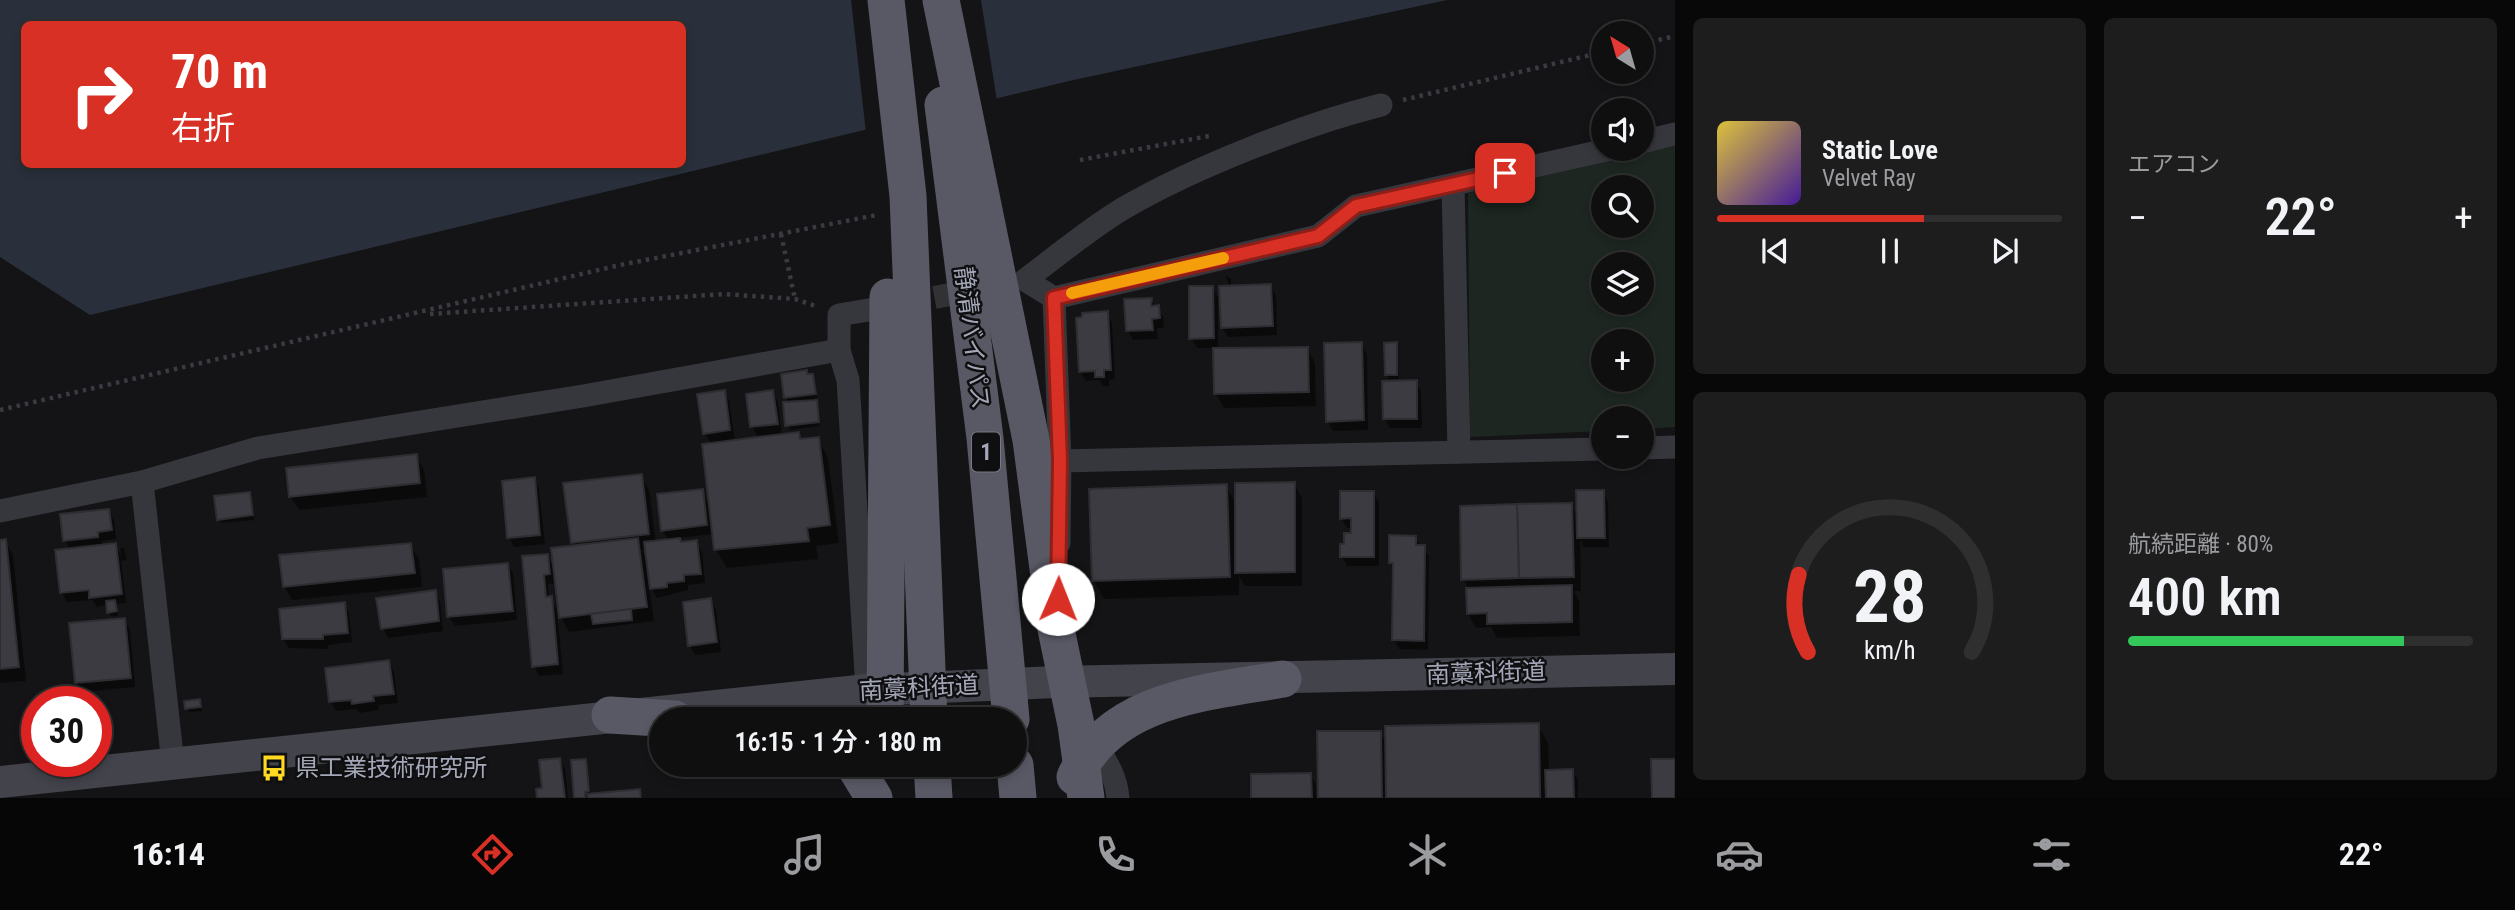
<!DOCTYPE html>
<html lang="ja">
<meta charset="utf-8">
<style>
:root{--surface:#0f0f10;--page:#1d1d1e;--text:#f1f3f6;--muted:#9b9c9f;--line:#2f2f30;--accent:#d93025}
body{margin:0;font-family:"Roboto Condensed","Noto Sans JP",sans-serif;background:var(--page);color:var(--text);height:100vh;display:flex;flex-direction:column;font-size:26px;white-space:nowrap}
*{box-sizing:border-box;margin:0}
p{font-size:23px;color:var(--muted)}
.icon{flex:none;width:38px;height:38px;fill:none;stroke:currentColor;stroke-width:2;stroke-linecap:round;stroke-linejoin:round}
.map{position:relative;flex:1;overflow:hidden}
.panel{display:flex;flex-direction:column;gap:18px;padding:18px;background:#080809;width:840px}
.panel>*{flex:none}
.guide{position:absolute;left:21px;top:21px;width:665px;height:147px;border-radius:10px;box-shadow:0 4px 10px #0003,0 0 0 2px var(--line);background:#d93025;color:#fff;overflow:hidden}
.needle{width:46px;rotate:323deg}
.fabs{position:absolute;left:1591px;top:21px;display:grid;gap:14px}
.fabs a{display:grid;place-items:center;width:63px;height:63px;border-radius:50%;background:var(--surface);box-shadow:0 4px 10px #0003,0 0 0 2px var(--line);font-size:35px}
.speed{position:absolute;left:21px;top:686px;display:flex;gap:14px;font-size:35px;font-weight:700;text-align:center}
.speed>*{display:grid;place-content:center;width:91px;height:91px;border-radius:50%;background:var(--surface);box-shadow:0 4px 10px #0003,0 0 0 2px var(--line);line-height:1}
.speed .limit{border:10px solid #d22;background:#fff;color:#111}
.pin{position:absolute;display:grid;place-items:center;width:60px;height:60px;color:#fff;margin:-30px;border-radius:14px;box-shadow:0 4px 10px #0006}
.me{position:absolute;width:77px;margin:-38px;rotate:1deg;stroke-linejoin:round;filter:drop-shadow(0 0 5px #0008)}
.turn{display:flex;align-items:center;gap:24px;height:147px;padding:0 35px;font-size:32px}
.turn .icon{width:91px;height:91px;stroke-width:2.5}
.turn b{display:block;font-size:49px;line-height:60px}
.big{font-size:52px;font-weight:600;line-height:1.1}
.panel .card{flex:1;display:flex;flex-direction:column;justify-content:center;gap:10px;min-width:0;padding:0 24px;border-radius:10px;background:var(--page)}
.panel .dial{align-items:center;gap:0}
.dial svg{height:182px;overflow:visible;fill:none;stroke:var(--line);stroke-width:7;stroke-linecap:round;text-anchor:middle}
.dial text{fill:var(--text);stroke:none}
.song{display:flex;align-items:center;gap:21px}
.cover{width:84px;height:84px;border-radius:10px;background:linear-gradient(135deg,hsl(50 70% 55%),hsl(260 70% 35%))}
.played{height:7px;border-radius:4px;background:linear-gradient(90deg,var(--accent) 60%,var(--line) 60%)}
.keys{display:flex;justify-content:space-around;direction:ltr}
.heat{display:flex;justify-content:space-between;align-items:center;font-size:38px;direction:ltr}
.charge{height:10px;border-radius:5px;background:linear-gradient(90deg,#34c759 80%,var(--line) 0)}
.panel .tiles{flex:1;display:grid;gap:18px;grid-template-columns:repeat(2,1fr)}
.trip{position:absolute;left:649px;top:707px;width:378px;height:70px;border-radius:35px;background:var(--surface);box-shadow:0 4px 10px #0003,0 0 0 2px var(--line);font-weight:600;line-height:70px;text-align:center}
.menu{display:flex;height:112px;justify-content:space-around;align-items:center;background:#060606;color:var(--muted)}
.menu .icon{width:49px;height:49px}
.menu .active{color:var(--accent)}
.menu b{font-size:32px;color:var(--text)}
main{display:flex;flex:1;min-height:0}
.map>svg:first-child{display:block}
.green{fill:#1d2620;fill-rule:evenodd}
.water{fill:#29303b;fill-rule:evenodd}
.pier{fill:#141416}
.shadow{fill:#0007;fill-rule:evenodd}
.building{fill:#3b3b41;stroke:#2e2d32;stroke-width:2}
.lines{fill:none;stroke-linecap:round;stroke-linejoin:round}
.minor-tunnel{stroke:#313136;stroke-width:23;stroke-dasharray:23 11;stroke-linecap:butt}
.path{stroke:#3a3b42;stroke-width:4.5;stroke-dasharray:3.5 5;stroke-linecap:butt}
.minor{stroke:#36363d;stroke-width:23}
.secondary{stroke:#42434b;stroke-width:32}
.trunk{stroke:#585964;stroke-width:37}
.route-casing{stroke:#8d1f18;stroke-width:18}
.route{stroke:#d93025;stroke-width:12}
.slow{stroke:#f59e0b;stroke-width:12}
.labels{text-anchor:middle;stroke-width:5;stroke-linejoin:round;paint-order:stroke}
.shield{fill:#0f0f11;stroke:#777985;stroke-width:2}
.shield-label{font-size:23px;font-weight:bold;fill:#a4a7b7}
.street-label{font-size:24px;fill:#a4a7b7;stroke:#0f0f11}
.poi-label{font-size:24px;fill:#a4a7b7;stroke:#0f0f11;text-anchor:start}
</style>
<main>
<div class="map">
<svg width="1675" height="798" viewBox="0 0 1675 798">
<rect width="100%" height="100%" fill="#141416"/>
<path class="green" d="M 1675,146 L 1675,427 L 1642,429 L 1642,418 L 1603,418 L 1603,431 L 1470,437 L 1468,193 ZM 1603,187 L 1642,187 L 1642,226 L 1603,226 ZM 1603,264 L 1642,264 L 1642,303 L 1603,303 ZM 1603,341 L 1642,341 L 1642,380 L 1603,380 Z"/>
<path class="water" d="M 0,0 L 1447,0 L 1069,81 L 90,315 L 0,257 ZM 24,24 L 682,24 L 682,164 L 24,164 Z"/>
<path class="pier" d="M 851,0 L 981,0 L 997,101 L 866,133 Z"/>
<g class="shadow">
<path d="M 1225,275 L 1231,279 L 1231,287 L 1270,285 L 1276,295 L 1277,335 L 1228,337 L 1222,327 L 1230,287 Z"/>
<path d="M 1212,288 L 1218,297 L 1218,350 L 1307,348 L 1315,363 L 1316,406 L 1224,408 L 1216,394 L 1215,348 L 1197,348 L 1191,338 Z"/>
<path d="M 1151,300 L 1163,317 L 1164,328 L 1157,328 L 1158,339 L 1133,340 L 1128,331 Z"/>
<path d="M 1107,313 L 1112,323 L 1115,379 L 1109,380 L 1109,386 L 1103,386 L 1099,380 L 1086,381 L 1080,372 L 1084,319 Z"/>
<path d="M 1361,344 L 1367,354 L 1368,430 L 1333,431 L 1328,421 Z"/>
<path d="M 1396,344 L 1399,379 L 1389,379 L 1387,374 Z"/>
<path d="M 808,375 L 815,380 L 817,398 L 814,398 L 818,406 L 820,426 L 790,430 L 789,404 L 786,398 Z"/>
<path d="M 1416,382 L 1421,391 L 1422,428 L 1390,428 L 1385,419 Z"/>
<path d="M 724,392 L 729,401 L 735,442 L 759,439 L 752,427 L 772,392 L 778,402 L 782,436 L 798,434 L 802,441 L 818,439 L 828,458 L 839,543 L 816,546 L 818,559 L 727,568 L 716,550 L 714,534 L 678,538 L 681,544 L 696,542 L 702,552 L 705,583 L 688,585 L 688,590 L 657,598 L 649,584 L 654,621 L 569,632 L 557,610 L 563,674 L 539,676 L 534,666 L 524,558 L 547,556 L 555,570 L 575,547 L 572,543 L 641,476 L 649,490 L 656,542 L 669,541 L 662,530 L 702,491 L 711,507 L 711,444 L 705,434 ZM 647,549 L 648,560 L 642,550 ZM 557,583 L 560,614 L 549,598 L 548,584 Z"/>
<path d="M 416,456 L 424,470 L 427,497 L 299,510 L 290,496 Z"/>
<path d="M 534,479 L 539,489 L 545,544 L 514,547 L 509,537 Z"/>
<path d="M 1294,484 L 1302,498 L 1302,586 L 1245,586 L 1239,576 L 1239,595 L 1104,599 L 1094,581 L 1226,486 L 1237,505 Z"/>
<path d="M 1603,492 L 1608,501 L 1609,547 L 1584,547 L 1580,539 L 1581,591 L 1574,591 L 1579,601 L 1580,636 L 1497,638 L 1491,627 L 1476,628 L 1468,614 L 1469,589 L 1463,579 L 1571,505 L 1579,518 Z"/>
<path d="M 1373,493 L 1379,502 L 1379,566 L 1347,566 L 1342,557 L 1352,535 L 1352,528 L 1347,528 L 1341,518 Z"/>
<path d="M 249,494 L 254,520 L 221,523 L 218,519 Z"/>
<path d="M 108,510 L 114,520 L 116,539 L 102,541 L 103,547 L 115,545 L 121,556 L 120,548 L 124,548 L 127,560 L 121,561 L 126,603 L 117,604 L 118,616 L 111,616 L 108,605 L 97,607 L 92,600 L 67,602 L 62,593 L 70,550 L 65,541 Z"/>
<path d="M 1415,538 L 1429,556 L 1428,650 L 1399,649 L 1394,640 L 1395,569 L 1391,562 Z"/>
<path d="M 0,541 L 5,541 L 13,555 L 26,681 L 0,683 Z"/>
<path d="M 410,545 L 419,559 L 422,587 L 292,600 L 284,586 Z"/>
<path d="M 507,564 L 513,574 L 517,620 L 455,626 L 449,617 Z"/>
<path d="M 435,592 L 440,602 L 443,631 L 388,638 L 383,628 Z"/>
<path d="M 710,600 L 716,610 L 721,652 L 695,655 L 690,646 Z"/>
<path d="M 344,604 L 349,613 L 352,642 L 328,645 L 328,649 L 289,648 L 283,639 Z"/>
<path d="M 124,620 L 130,630 L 135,687 L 82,692 L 77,683 L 71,625 Z"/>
<path d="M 389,662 L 394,672 L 398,703 L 378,705 L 379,710 L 359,713 L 357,709 L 336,711 L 331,702 Z"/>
<path d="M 199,701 L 202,711 L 189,712 L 187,708 Z"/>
<path d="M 1538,725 L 1548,743 L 1549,772 L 1572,771 L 1578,780 L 1578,798 L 1320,798 L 1380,733 L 1387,744 Z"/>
<path d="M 559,759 L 565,769 L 568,798 L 539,798 Z"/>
<path d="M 585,760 L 591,795 L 639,791 L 643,798 L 576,798 Z"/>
<path d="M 1310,775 L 1316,784 L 1316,798 L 1253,798 Z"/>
</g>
<g class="building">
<path d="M 1271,284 L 1273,326 L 1221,328 L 1219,286 Z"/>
<path d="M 1189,286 L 1213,286 L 1214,338 L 1189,339 Z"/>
<path d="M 1152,298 L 1151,306 L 1159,305 L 1160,318 L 1152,319 L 1153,330 L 1126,331 L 1124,299 Z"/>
<path d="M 1108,311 L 1111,370 L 1104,370 L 1104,377 L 1095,377 L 1095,371 L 1079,372 L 1076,318 L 1082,317 L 1082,313 Z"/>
<path d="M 1362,342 L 1364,420 L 1326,422 L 1324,343 Z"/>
<path d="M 1397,342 L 1397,375 L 1385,375 L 1384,343 Z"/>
<path d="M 1308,347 L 1309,392 L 1214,394 L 1213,348 Z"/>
<path d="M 807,370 L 807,374 L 813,374 L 816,394 L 784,398 L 781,374 Z"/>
<path d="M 1417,380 L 1417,419 L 1383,419 L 1382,381 Z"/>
<path d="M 725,390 L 730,430 L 703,434 L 697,394 Z"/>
<path d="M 773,390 L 778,424 L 750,427 L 746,394 Z"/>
<path d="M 817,400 L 819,422 L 785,426 L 783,402 Z"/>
<path d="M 799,432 L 800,439 L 819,437 L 830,525 L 807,528 L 809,541 L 714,550 L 702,444 Z"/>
<path d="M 417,454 L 420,483 L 289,497 L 286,468 Z"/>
<path d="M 642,474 L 649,534 L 571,543 L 563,483 Z"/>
<path d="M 535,477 L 540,535 L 507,538 L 502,481 Z"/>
<path d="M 1295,482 L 1295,572 L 1235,573 L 1235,483 Z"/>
<path d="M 1227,484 L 1230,577 L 1092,581 L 1089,489 Z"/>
<path d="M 703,489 L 707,525 L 661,531 L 657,494 Z"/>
<path d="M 1576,490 L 1604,490 L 1605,538 L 1577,538 Z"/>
<path d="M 1340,491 L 1374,491 L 1374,557 L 1340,557 L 1340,544 L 1344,544 L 1344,533 L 1351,533 L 1351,518 L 1340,519 Z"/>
<path d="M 250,492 L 253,515 L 217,520 L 214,496 Z"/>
<path d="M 1572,503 L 1574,577 L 1519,578 L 1517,504 Z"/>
<path d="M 1517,504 L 1519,578 L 1461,580 L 1460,506 Z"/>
<path d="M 109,509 L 112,530 L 98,532 L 98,537 L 63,541 L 60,514 Z"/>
<path d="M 1389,535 L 1416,536 L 1416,545 L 1425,545 L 1424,641 L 1392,640 L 1393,563 L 1389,563 Z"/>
<path d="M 638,538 L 647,607 L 559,618 L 551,548 Z"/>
<path d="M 680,538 L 681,542 L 697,540 L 701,574 L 684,575 L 684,581 L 667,583 L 667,587 L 650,589 L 644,542 Z"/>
<path d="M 6,539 L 19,667 L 0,669 L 0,540 Z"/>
<path d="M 116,543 L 122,594 L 89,598 L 89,590 L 60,593 L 55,550 Z"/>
<path d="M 411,543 L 415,573 L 283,587 L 279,555 Z"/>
<path d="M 548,554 L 550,574 L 544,575 L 546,597 L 552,596 L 558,664 L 532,667 L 522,556 Z"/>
<path d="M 508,563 L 513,611 L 447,617 L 443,569 Z"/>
<path d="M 1572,585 L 1572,622 L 1487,624 L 1487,613 L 1467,614 L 1466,588 Z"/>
<path d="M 436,590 L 439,621 L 381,629 L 376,598 Z"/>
<path d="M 711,598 L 717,642 L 688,646 L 683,602 Z"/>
<path d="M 115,600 L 117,611 L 107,613 L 106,601 Z"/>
<path d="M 345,602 L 348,633 L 323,635 L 323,639 L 282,639 L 279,609 Z"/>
<path d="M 631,609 L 632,620 L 593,624 L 591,614 Z"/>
<path d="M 125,618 L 131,678 L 75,683 L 69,623 Z"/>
<path d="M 389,660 L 394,694 L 373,696 L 374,701 L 352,704 L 351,700 L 329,702 L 325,668 Z"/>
<path d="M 200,699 L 201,707 L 185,709 L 184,701 Z"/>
<path d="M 1539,723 L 1540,798 L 1386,798 L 1385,726 Z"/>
<path d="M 1317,731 L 1381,731 L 1382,798 L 1318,798 Z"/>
<path d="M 560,758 L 565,798 L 537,798 L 536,789 L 542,788 L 539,760 Z"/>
<path d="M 586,759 L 589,791 L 585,792 L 585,798 L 574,798 L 571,760 Z"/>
<path d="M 1651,759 L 1675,759 L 1675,798 L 1652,798 Z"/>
<path d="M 1573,769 L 1574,798 L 1546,798 L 1545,770 Z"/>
<path d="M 1311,773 L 1312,798 L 1251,798 L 1251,774 Z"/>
<path d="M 640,789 L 641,798 L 588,798 L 587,794 Z"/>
</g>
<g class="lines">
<path class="minor-tunnel" d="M 901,304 L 978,289"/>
<g class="path">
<path d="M 1642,44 L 1675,36"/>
<path d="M 1403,100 L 1603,52"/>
<path d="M 1080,160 L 1209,136"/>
<path d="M 781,234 L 795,299"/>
<path d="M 430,314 L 724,294 L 795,299 L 818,307"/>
<path d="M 0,410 L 620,265 L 877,215"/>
</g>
<g class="minor">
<path d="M 1381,105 C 1302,125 1195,167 1124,208 C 1089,229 1057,256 1025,280 L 1054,298 L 1318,236 L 1356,206 L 1611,149"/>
<path d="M 1642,142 L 1675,134"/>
<path d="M 1453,185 L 1459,452"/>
<path d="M 1054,298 L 1060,461 L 1059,543"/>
<path d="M 1642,448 L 1675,447"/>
<path d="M 1060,461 L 1603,449"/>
<path d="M 0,511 L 142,482"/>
<path d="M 867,690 L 848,380 L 839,350 L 839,315 L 874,309"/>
<path d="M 1096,745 C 1107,763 1116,776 1118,798"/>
<path d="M 173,764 L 142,482 L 258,448 L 583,396 L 839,350"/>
</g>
<path class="secondary" d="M 0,782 L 867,690 L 1057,682 L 1675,669"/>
<g class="trunk">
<path d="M 886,0 L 908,196 L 929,719"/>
<path d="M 941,0 L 1031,440 L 1056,629 L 1076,725 L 1086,798"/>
<path d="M 943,105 L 985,438 L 1011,719"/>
<path d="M 610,715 L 675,719"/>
<path d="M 885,719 L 888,297"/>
<path d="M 854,765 L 874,798"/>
<path d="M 932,765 L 934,798"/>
<path d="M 1015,765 L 1018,798"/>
<path d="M 1075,777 C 1112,697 1208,693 1283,679"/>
</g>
</g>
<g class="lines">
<g class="route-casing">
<path id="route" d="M 1058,599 L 1060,461 L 1054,298 L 1318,236 L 1356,206 L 1505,173"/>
</g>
<use href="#route" class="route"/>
<path class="slow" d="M 1072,293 L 1223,258"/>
</g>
<defs>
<g id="bus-bare" transform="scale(2.1)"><path d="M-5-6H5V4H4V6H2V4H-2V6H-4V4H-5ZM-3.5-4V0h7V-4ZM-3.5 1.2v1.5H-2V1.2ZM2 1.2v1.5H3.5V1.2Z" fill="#ffd922" stroke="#0f0f11" stroke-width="2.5" paint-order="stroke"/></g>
</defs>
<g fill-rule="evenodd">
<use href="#bus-bare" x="274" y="768"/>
</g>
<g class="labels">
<rect class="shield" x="972" y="432.5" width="28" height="39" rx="5"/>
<g class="shield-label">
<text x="986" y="460">1</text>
</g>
<g class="street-label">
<text transform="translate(972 338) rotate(83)" y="8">静清バイパス</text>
<text transform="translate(1486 673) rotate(-2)" y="8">南藁科街道</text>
<text transform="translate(919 688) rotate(-3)" y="8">南藁科街道</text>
</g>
<g class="poi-label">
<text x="295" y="776">県工業技術研究所</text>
</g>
</g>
</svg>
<div class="fabs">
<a><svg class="needle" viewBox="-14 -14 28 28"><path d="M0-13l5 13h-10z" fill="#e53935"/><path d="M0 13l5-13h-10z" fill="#9b9c9f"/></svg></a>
<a><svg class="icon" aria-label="sound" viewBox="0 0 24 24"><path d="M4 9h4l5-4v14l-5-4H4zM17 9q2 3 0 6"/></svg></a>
<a><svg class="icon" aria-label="search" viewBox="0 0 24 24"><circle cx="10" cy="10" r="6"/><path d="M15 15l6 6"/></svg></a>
<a><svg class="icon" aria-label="layers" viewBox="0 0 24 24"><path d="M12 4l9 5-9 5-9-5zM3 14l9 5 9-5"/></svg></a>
<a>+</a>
<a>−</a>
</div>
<div class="speed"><div class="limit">30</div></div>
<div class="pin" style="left:1505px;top:173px;background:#d93025"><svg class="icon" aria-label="arrive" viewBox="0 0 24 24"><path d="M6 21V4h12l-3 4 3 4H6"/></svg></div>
<svg class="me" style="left:1058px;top:599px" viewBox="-20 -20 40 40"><circle r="19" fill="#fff"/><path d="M0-13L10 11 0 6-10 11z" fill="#d93025"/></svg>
<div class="trip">16:15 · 1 分 · 180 m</div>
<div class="guide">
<div class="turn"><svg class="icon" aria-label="right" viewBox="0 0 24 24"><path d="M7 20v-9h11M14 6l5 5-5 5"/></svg><div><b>70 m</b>右折</div></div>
</div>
</div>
<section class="panel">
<div class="tiles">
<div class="card">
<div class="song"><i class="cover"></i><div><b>Static Love</b><p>Velvet Ray</p></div></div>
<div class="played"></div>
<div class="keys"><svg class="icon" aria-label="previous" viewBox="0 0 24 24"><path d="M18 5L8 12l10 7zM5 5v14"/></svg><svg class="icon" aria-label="pause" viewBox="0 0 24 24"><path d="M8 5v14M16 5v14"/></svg><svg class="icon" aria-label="next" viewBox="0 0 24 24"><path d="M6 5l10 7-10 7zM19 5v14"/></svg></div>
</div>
<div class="card"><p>エアコン</p>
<div class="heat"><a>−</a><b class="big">22°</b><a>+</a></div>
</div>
<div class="card dial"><svg viewBox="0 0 100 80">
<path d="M14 69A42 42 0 1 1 86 69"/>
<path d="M14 69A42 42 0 0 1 10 35" stroke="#d93025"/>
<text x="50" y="56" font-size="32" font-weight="700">28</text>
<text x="50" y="72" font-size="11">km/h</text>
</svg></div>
<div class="card"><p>航続距離 · 80%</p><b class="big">400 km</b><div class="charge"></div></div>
</div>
</section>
</main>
<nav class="menu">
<b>16:14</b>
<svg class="icon active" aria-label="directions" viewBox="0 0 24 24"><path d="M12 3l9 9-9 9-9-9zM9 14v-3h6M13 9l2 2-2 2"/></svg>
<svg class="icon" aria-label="music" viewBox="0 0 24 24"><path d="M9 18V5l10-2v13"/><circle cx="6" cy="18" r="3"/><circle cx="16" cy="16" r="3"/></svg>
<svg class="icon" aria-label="phone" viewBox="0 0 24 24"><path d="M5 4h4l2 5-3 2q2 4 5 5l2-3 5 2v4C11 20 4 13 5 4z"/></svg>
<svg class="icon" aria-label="climate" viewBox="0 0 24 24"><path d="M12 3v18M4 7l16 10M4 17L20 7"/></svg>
<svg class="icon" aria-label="car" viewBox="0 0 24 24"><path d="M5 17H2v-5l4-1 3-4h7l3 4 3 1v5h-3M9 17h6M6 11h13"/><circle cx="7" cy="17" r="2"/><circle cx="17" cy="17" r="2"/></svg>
<svg class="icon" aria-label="filters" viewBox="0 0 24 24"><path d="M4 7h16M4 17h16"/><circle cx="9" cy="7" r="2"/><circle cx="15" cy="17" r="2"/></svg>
<b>22°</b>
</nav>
